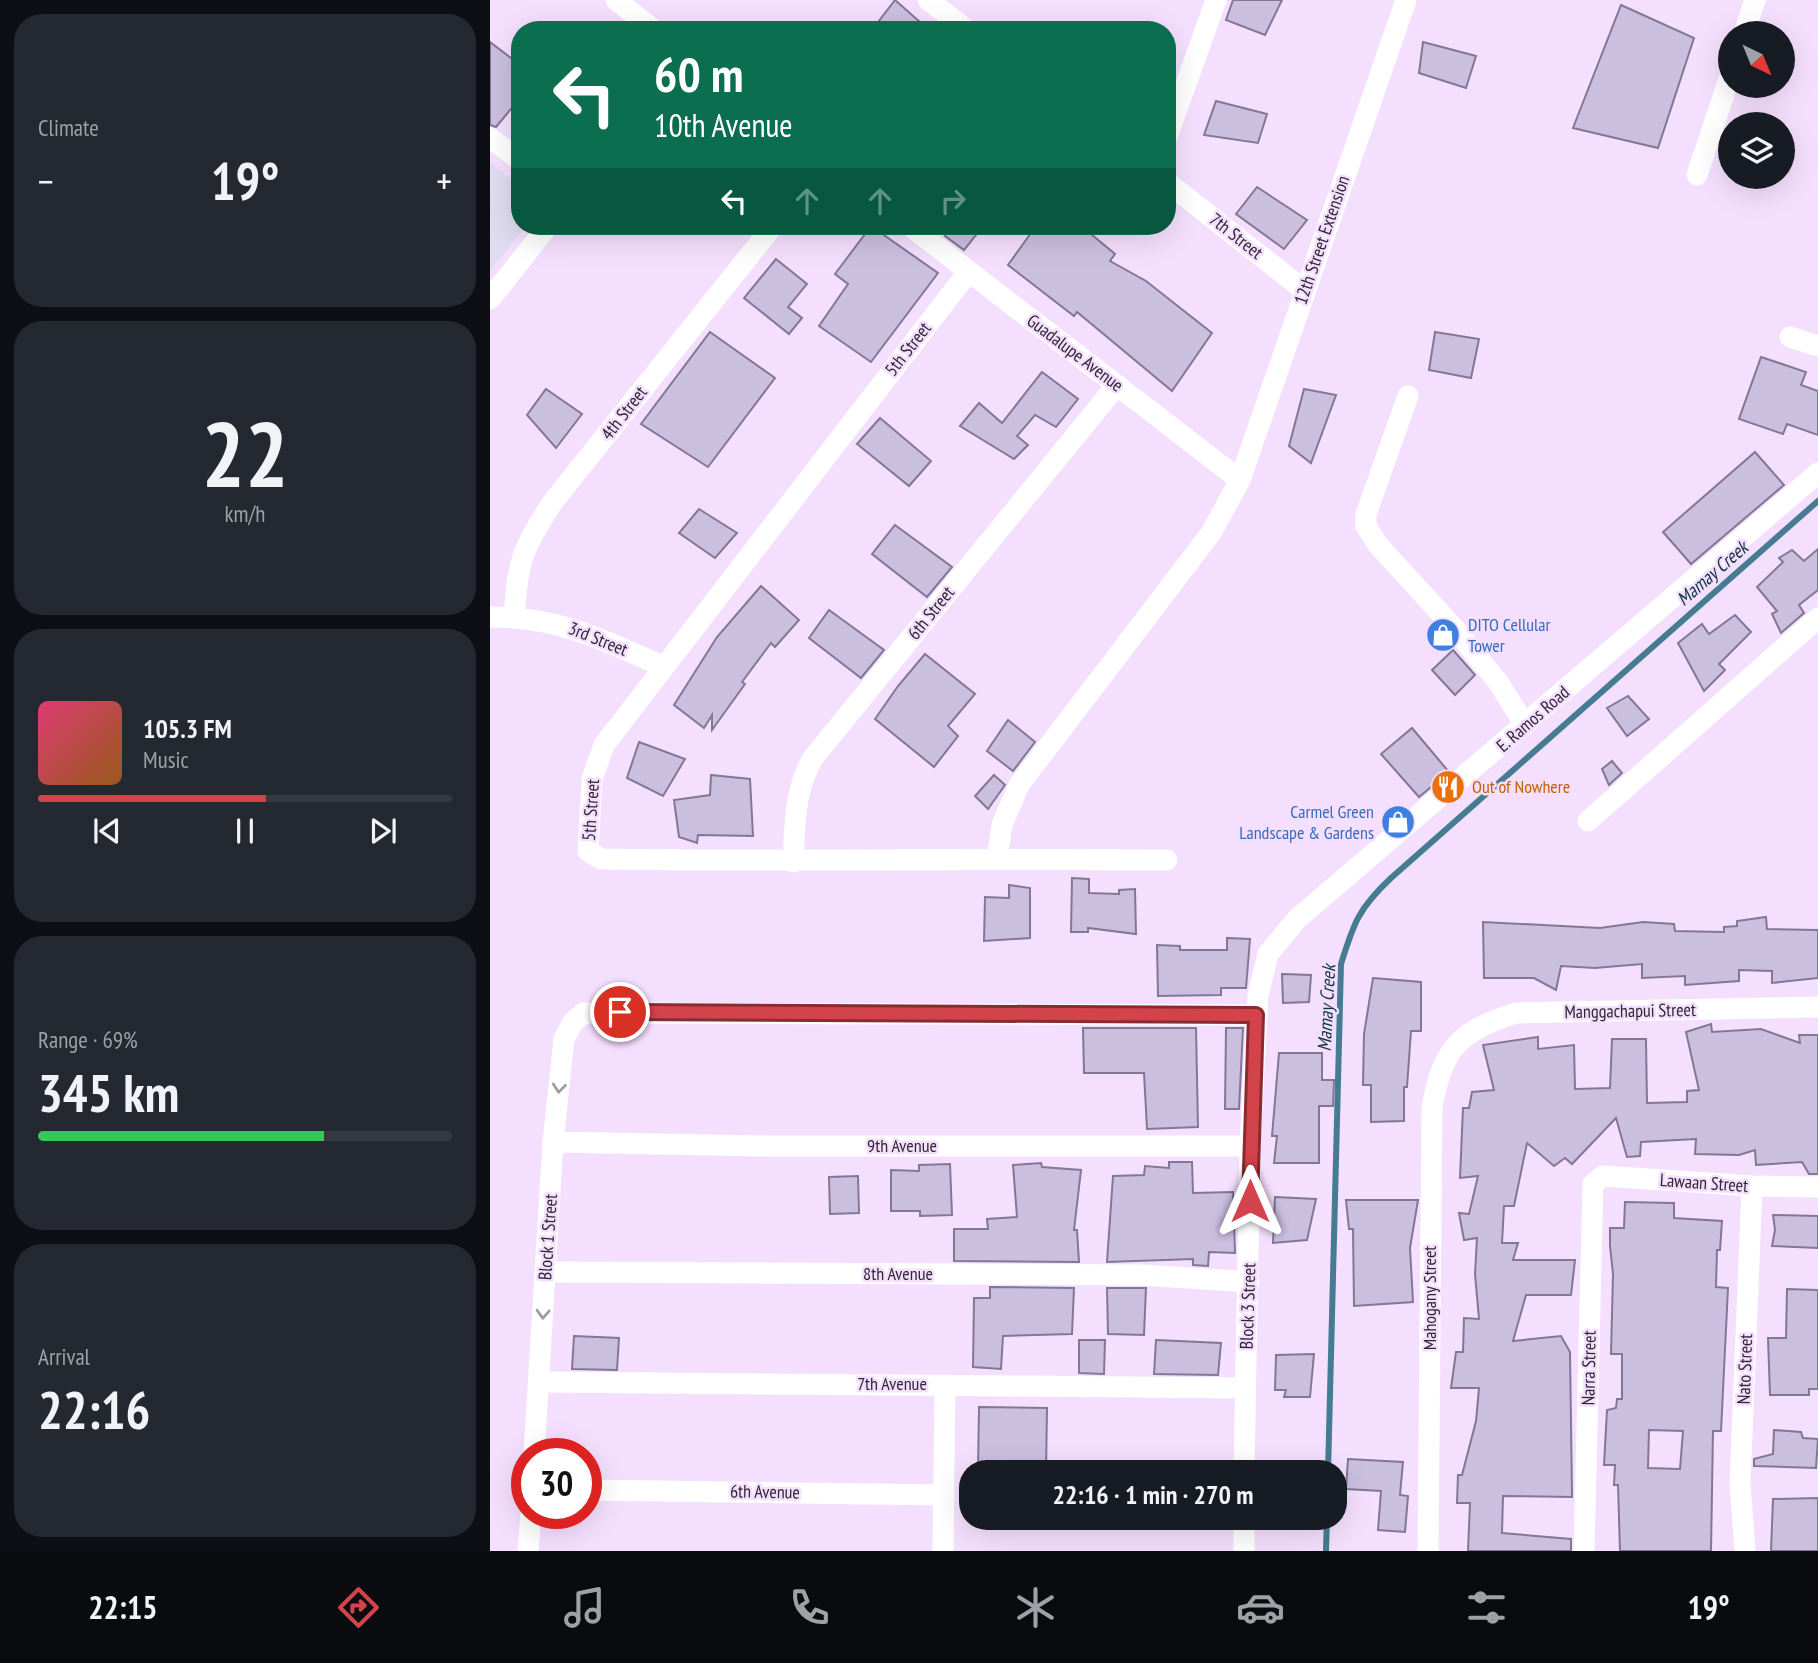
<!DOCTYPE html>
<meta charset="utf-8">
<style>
:root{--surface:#171b24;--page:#242831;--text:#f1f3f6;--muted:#9ea1a6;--line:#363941;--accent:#d3434c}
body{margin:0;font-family:"PT Sans Narrow",sans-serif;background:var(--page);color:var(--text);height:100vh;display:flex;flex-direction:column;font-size:26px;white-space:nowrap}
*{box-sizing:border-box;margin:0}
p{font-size:23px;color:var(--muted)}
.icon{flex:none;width:38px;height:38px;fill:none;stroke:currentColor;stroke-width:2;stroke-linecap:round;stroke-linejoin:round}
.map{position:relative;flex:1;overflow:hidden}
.details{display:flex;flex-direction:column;gap:14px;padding:14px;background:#0d0f14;width:490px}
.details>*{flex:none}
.banner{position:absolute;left:21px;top:21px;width:665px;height:214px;border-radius:28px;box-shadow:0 7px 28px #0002;background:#0b6e4f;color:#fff;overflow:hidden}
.needle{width:46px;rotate:137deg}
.controls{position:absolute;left:1228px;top:21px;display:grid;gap:14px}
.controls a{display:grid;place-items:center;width:77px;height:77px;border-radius:50%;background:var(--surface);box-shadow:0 7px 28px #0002;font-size:35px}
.speed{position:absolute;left:21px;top:1438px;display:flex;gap:14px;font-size:35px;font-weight:700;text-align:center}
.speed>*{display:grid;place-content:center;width:91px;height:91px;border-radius:50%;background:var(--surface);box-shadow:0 7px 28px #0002;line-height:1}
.speed .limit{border:10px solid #d22;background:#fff;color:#111}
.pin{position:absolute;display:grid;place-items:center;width:60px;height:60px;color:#fff;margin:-30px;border:4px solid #fff;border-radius:50%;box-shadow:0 2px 7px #0007}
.me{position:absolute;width:77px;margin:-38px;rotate:0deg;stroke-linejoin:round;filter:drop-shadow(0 0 5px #0008)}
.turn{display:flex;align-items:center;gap:24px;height:147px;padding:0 28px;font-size:32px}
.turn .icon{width:91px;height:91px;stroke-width:2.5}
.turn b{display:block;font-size:49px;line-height:60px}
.lanes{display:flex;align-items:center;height:66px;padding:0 28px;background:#0003;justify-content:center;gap:35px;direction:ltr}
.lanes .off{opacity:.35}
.big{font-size:52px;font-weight:700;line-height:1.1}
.details .card{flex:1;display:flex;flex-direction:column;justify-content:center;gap:10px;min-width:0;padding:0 24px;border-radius:28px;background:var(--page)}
.details .dial{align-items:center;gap:0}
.dial b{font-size:91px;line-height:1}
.song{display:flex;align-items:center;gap:21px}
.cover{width:84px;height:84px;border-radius:10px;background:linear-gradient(135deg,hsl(340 70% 55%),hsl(30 70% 35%))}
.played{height:7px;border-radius:4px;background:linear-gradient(90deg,var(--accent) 55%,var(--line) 55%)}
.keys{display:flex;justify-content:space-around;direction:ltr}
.heat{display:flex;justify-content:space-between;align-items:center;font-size:38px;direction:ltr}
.charge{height:10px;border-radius:5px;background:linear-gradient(90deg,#34c759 69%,var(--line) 0)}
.trip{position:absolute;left:469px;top:1460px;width:388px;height:70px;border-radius:28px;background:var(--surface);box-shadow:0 7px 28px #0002;font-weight:700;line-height:70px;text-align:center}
.tab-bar{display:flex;height:112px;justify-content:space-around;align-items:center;background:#090b0e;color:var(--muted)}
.tab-bar .icon{width:49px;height:49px}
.tab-bar .current{color:var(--accent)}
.tab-bar b{font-size:32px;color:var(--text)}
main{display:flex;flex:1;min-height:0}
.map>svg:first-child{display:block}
.industrial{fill:#dfdbf1}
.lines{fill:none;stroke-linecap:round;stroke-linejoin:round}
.stream{stroke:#457c91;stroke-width:6}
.building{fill:#cbbfe0;stroke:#827795;stroke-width:2;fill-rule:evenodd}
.street{stroke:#fff;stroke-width:21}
.oneway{stroke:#a19ea3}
.route-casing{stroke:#892c31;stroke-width:18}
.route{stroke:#d3434c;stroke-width:12}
.labels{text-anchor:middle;stroke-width:5;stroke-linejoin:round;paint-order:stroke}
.street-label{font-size:18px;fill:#2f2732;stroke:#f5dffe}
.shop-label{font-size:18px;fill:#366cbe;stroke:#f5dffe;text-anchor:start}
.food-label{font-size:18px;fill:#c56008;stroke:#f5dffe;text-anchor:start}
.water-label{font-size:19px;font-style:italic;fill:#0f3641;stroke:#f5dffe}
</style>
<main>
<section class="details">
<div class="card"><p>Climate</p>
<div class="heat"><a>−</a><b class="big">19°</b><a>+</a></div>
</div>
<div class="card dial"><b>22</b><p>km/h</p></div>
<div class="card">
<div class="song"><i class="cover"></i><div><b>105.3 FM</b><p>Music</p></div></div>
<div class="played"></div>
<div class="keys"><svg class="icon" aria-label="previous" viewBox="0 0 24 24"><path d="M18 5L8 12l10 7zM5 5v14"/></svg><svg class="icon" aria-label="pause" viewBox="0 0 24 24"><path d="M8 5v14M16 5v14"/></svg><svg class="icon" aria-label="next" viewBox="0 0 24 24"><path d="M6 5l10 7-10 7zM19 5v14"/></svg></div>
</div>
<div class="card"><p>Range · 69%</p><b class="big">345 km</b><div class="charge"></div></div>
<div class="card"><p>Arrival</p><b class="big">22:16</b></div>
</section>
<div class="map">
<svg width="1328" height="1551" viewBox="0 0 1328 1551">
<rect width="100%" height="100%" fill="#f5dffe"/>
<path class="industrial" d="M 0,163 L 30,186 L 30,226 L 36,226 L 0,271 Z"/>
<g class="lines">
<g class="stream">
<path d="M 838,1472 L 851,964 C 864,922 869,908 901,878 L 1328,501"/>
<path d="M 836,1551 L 837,1517"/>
</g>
</g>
<g class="building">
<path d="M 405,0 L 439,30 L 382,30 Z"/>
<path d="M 743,0 L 792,0 L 775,35 L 736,20 Z"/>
<path d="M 1131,5 L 1204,38 L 1168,148 L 1083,128 Z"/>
<path d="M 0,42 L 30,65 L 30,98 L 6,127 L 0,125 Z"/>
<path d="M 933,42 L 986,56 L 976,88 L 929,73 Z"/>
<path d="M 726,101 L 777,114 L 768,143 L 714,135 Z"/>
<path d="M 767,187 L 817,220 L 794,249 L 746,214 Z"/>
<path d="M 381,226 L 448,273 L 381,362 L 329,326 L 358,284 L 345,274 Z"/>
<path d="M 463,226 L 493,226 L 474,250 L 455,236 Z"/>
<path d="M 546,226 L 587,226 L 601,234 L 625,254 L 620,261 L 656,281 L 722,333 L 682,391 L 587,312 L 584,316 L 518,265 Z"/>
<path d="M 286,259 L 317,284 L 298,307 L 312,318 L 299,334 L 254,298 Z"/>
<path d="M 220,332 L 285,378 L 218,467 L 151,424 Z"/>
<path d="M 945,332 L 989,339 L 981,378 L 939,370 Z"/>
<path d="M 1271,357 L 1316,372 L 1311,385 L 1328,391 L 1328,435 L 1297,424 L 1293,434 L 1249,419 Z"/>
<path d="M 552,372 L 588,399 L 566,427 L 545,415 L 527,436 L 538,445 L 524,459 L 470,426 L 489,403 L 512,423 Z"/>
<path d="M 56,389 L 92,414 L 66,448 L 37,415 Z"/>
<path d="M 814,389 L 846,395 L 821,463 L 799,446 Z"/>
<path d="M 390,418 L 441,461 L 419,486 L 367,444 Z"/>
<path d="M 1265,452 L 1294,485 L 1201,564 L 1173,532 Z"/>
<path d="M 209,509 L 247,533 L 225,558 L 189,533 Z"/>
<path d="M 405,525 L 462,567 L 437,597 L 382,554 Z"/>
<path d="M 1328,549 L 1328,590 L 1309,605 L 1314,613 L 1291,633 L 1282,614 L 1287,611 L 1267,587 L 1293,562 L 1289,558 L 1302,550 L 1314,561 Z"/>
<path d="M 271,586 L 309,620 L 285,647 L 281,643 L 252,682 L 255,684 L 222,730 L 222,715 L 214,728 L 184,705 L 227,637 Z"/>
<path d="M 339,610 L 394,650 L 371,678 L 319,638 Z"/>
<path d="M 1245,615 L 1261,632 L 1229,664 L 1235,670 L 1214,691 L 1188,643 L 1212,624 L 1219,634 Z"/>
<path d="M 963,650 L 985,675 L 965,695 L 942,670 Z"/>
<path d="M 435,654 L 485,694 L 458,726 L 468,736 L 444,767 L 385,719 L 408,686 Z"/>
<path d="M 1138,696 L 1159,719 L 1137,736 L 1117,708 Z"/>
<path d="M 518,720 L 545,742 L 523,771 L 497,751 Z"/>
<path d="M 922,728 L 959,772 L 929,797 L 891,754 Z"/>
<path d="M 149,742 L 195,759 L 173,796 L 137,778 Z"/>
<path d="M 1122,761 L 1132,773 L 1119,785 L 1112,769 Z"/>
<path d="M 221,775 L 260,779 L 263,836 L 208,835 L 207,843 L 189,837 L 184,800 L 220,795 Z"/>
<path d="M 504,775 L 515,785 L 498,809 L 485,796 Z"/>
<path d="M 582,878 L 599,879 L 599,893 L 629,894 L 629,890 L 645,889 L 646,934 L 598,928 L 598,932 L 581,932 Z"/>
<path d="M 519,885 L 540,888 L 540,938 L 494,941 L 495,897 L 519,898 Z"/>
<path d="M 1276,917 L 1277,929 L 1328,930 L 1328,978 L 1282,983 L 1282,971 L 1249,970 L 1249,981 L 1195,985 L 1195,976 L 1152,978 L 1152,964 L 1105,968 L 1071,966 L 1066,990 L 1044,978 L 994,978 L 993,922 L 1110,928 L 1153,922 L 1184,924 L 1185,931 L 1234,932 L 1234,927 L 1247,926 L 1247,921 Z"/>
<path d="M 737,938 L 760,939 L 756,988 L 731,988 L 731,995 L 668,996 L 667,945 L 690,946 L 690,950 L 737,950 Z"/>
<path d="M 792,974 L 821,975 L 819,1002 L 793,1003 Z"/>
<path d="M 883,978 L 931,982 L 931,1031 L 921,1031 L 917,1087 L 914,1087 L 914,1121 L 881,1122 L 881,1085 L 873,1085 L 874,1034 Z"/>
<path d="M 1221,1024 L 1222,1032 L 1271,1029 L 1310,1043 L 1309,1035 L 1328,1035 L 1328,1174 L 1319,1174 L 1312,1162 L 1266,1165 L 1265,1150 L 1249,1155 L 1205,1154 L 1206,1139 L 1151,1142 L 1150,1156 L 1137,1157 L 1126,1118 L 1082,1164 L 1075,1158 L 1064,1166 L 1037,1143 L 1024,1206 L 1014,1206 L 1012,1243 L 1028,1243 L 1023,1260 L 1085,1260 L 1081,1295 L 1036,1295 L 1023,1341 L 1071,1336 L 1080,1352 L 1082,1494 L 1082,1497 L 1013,1496 L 1012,1533 L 1081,1539 L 1081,1551 L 978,1551 L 980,1503 L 967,1503 L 968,1475 L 972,1475 L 986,1421 L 989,1388 L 961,1388 L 966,1352 L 973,1352 L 974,1318 L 989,1319 L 985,1274 L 987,1238 L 974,1240 L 969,1213 L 979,1214 L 988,1176 L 970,1178 L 973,1108 L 979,1108 L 982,1092 L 1004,1090 L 993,1045 L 1048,1037 L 1048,1049 L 1084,1045 L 1085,1089 L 1120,1088 L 1122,1039 L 1156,1039 L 1157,1103 L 1197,1102 L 1197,1091 L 1209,1090 L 1196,1032 Z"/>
<path d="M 593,1028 L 706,1028 L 708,1127 L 657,1129 L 654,1073 L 594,1073 Z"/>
<path d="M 736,1028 L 753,1028 L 749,1109 L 735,1109 Z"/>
<path d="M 789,1053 L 832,1053 L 832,1080 L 844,1080 L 843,1106 L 829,1106 L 829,1163 L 784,1163 L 787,1136 L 782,1136 Z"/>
<path d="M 679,1162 L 702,1162 L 703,1193 L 743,1192 L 745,1253 L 719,1252 L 718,1266 L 703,1265 L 703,1259 L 617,1262 L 623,1176 L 654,1175 L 655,1166 L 679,1168 Z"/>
<path d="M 551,1163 L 552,1167 L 591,1170 L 584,1230 L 587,1230 L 589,1262 L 464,1261 L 464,1229 L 498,1229 L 497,1219 L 527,1217 L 523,1165 Z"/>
<path d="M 460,1164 L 462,1215 L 430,1216 L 430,1211 L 401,1211 L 401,1170 L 429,1171 L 429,1165 Z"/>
<path d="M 368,1176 L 369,1213 L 340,1214 L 339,1177 Z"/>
<path d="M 785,1197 L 826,1199 L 817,1240 L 783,1243 Z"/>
<path d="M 856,1200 L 928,1200 L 920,1248 L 923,1302 L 864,1306 L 863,1229 L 859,1229 Z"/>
<path d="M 1135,1202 L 1184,1203 L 1184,1218 L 1232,1221 L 1230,1250 L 1227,1250 L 1226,1287 L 1238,1288 L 1231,1431 L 1223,1431 L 1221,1551 L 1130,1551 L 1128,1485 L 1124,1485 L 1125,1465 L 1114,1465 L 1117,1410 L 1126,1408 L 1127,1399 L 1132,1399 L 1132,1354 L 1121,1354 L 1123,1274 L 1120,1246 L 1120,1228 L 1134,1228 ZM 1159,1430 L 1193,1431 L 1190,1469 L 1158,1468 Z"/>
<path d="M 1283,1215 L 1328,1216 L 1328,1248 L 1282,1246 L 1285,1230 Z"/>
<path d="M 500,1287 L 584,1288 L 582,1334 L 513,1336 L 511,1369 L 483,1367 L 484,1298 L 500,1298 Z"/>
<path d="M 617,1288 L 656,1288 L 654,1335 L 618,1334 Z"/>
<path d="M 1297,1289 L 1328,1290 L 1328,1389 L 1319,1389 L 1319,1395 L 1280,1395 L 1278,1338 L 1296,1338 Z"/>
<path d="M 84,1336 L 129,1338 L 127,1370 L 82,1369 Z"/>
<path d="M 589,1340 L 615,1340 L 614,1374 L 589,1373 Z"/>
<path d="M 666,1340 L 731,1343 L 728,1375 L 664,1374 Z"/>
<path d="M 824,1354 L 820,1397 L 794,1397 L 796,1390 L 785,1390 L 786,1355 Z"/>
<path d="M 489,1407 L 557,1408 L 556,1472 L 488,1472 Z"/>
<path d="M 1284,1430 L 1311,1432 L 1313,1438 L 1328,1439 L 1326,1468 L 1264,1466 L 1264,1459 L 1283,1454 Z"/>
<path d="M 858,1459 L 913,1462 L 910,1495 L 918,1496 L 915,1532 L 888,1530 L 891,1491 L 856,1489 Z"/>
<path d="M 1328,1498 L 1328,1551 L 1281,1551 L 1283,1499 Z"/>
</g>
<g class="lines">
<g class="street">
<path d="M 126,0 L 164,30"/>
<path d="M 438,0 L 477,30"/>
<path d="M 1254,33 L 1265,0"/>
<path d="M 677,137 L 726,0"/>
<path d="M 0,138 L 30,160"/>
<path d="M 1207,175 L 1241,73"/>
<path d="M 677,182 L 814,290"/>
<path d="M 420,226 L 750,480"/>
<path d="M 479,271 L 114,745 L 102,779 L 98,851 L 111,859 C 300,862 489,858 677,860"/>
<path d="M 0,299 L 58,226"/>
<path d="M 1300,337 L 1328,346"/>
<path d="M 918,396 L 876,514 L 876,526 L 888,545 L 965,629 L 1008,682 L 1035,725"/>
<path d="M 0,617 C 68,617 112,639 172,666"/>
<path d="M 24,617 C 28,561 31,551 62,503 L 283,226"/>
<path d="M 1098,821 L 1328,618"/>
<path d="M 507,858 L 512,825 L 529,785 L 721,533 L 750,480 L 916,0"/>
<path d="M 303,862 C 305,826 304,790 323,758 L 627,385"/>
<path d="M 63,1142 L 280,1146 L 760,1146"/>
<path d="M 55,1272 L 653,1275 L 759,1282"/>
<path d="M 49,1382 L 755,1388"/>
<path d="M 44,1454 L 63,1142 L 74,1039 L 83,1022 L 94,1013 L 766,1015"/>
<path d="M 754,1472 L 760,1146 L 768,995 L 778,954 L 807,919 L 1328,473"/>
<path d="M 96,1490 L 454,1495"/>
<path d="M 38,1551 L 41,1514"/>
<path d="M 453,1551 L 455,1385"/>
<path d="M 754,1551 L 754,1517"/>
<path d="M 938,1551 L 942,1108 C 952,1049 969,1031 1026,1013 L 1328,1007"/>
<path d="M 1094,1551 L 1103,1184 L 1113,1176 L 1262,1186 L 1328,1187"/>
<path d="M 1255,1551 L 1250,1484 L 1262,1186"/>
</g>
</g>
<defs><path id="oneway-chevron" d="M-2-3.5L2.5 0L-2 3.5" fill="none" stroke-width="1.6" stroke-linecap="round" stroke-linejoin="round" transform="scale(1.75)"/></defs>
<g class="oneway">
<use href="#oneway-chevron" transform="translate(69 1088) rotate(96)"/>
<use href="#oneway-chevron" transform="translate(53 1314) rotate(93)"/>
</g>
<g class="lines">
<g class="route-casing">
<path id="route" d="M 130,1012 L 766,1015 L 760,1201"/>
</g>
<use href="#route" class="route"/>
</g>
<defs>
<g id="shop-disc" transform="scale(1.75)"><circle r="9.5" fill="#3f7fe0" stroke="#f5dffe"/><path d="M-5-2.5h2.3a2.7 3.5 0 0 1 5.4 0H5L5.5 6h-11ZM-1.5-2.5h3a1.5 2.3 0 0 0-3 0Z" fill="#fff"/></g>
<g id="restaurant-disc" transform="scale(1.75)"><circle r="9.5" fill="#e8710a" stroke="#f5dffe"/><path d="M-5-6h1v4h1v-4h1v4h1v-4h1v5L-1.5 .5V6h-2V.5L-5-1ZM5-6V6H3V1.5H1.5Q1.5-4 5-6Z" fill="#fff"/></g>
</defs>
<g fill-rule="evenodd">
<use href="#shop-disc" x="953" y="635"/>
<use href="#restaurant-disc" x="958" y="787"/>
<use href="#shop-disc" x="908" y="822"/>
</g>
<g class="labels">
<g class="street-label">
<text transform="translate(746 236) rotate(38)" y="6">7th Street</text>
<text transform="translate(832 240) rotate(-71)" y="6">12th Street Extension</text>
<text transform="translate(418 349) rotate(-52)" y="6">5th Street</text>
<text transform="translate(585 353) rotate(37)" y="6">Guadalupe Avenue</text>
<text transform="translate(134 413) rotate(-52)" y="6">4th Street</text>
<text transform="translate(441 613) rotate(-51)" y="6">6th Street</text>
<text transform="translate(108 639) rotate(22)" y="6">3rd Street</text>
<text transform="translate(1043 719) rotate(-41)" y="6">E. Ramos Road</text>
<text transform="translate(101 810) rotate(-86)" y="6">5th Street</text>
<text transform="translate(1140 1011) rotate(-1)" y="6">Manggachapui Street</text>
<text x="412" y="1152">9th Avenue</text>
<text transform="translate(1214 1183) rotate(4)" y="6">Lawaan Street</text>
<text transform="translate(58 1237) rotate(-86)" y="6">Block 1 Street</text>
<text x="408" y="1280">8th Avenue</text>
<text transform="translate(940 1298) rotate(-90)" y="6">Mahogany Street</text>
<text transform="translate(758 1306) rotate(-88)" y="6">Block 3 Street</text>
<text transform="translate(1099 1368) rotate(-89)" y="6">Narra Street</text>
<text transform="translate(1255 1369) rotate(-88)" y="6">Nato Street</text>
<text x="402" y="1390">7th Avenue</text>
<text transform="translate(275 1492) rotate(1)" y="6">6th Avenue</text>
</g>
<g class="shop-label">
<text x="978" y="631">DITO Cellular<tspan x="978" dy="21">Tower</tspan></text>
<text x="884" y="818" text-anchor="end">Carmel Green<tspan x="884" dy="21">Landscape &amp; Gardens</tspan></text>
</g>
<g class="food-label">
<text x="982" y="793">Out of Nowhere</text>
</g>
<g class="water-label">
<text transform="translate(1222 573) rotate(-41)" y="7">Mamay Creek</text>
<text transform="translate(836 1008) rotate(-87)" y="7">Mamay Creek</text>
</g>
</g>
</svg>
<div class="controls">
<a><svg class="needle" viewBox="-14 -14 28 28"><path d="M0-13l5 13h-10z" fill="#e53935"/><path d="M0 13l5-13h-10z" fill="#9ea1a6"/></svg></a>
<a><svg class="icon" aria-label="layers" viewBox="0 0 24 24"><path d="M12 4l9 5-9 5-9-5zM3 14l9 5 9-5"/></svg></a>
</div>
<div class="speed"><div class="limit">30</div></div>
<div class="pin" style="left:130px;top:1012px;background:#d93025"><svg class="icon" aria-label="arrive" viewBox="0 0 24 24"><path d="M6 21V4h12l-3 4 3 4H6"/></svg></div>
<svg class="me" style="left:760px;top:1201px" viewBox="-20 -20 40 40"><path d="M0-17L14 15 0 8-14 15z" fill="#d3434c" stroke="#fff" stroke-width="4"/></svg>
<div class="trip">22:16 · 1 min · 270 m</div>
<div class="banner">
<div class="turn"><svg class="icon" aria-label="left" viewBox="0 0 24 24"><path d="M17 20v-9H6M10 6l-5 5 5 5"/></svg><div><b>60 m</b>10th Avenue</div></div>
<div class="lanes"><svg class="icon" aria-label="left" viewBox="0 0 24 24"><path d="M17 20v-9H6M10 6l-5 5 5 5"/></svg><svg class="icon off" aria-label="ahead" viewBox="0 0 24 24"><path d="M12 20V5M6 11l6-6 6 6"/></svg><svg class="icon off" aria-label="ahead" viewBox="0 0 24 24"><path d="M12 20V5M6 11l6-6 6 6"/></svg><svg class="icon off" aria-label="right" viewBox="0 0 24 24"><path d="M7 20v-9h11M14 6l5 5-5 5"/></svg></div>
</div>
</div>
</main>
<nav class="tab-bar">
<b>22:15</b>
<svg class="icon current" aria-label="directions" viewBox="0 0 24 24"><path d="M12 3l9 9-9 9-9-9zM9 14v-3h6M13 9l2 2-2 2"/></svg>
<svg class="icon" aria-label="music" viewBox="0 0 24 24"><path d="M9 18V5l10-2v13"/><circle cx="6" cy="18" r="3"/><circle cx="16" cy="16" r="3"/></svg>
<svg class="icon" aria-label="phone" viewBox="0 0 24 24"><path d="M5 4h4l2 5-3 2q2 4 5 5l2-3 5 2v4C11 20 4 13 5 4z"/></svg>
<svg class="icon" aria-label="climate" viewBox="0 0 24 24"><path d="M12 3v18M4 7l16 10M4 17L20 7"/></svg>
<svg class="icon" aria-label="car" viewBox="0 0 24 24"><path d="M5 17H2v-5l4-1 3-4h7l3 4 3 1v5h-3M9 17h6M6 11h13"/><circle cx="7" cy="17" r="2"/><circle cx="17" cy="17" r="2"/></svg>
<svg class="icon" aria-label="filters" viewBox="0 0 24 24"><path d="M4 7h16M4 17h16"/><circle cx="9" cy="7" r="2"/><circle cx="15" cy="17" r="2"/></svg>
<b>19°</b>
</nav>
